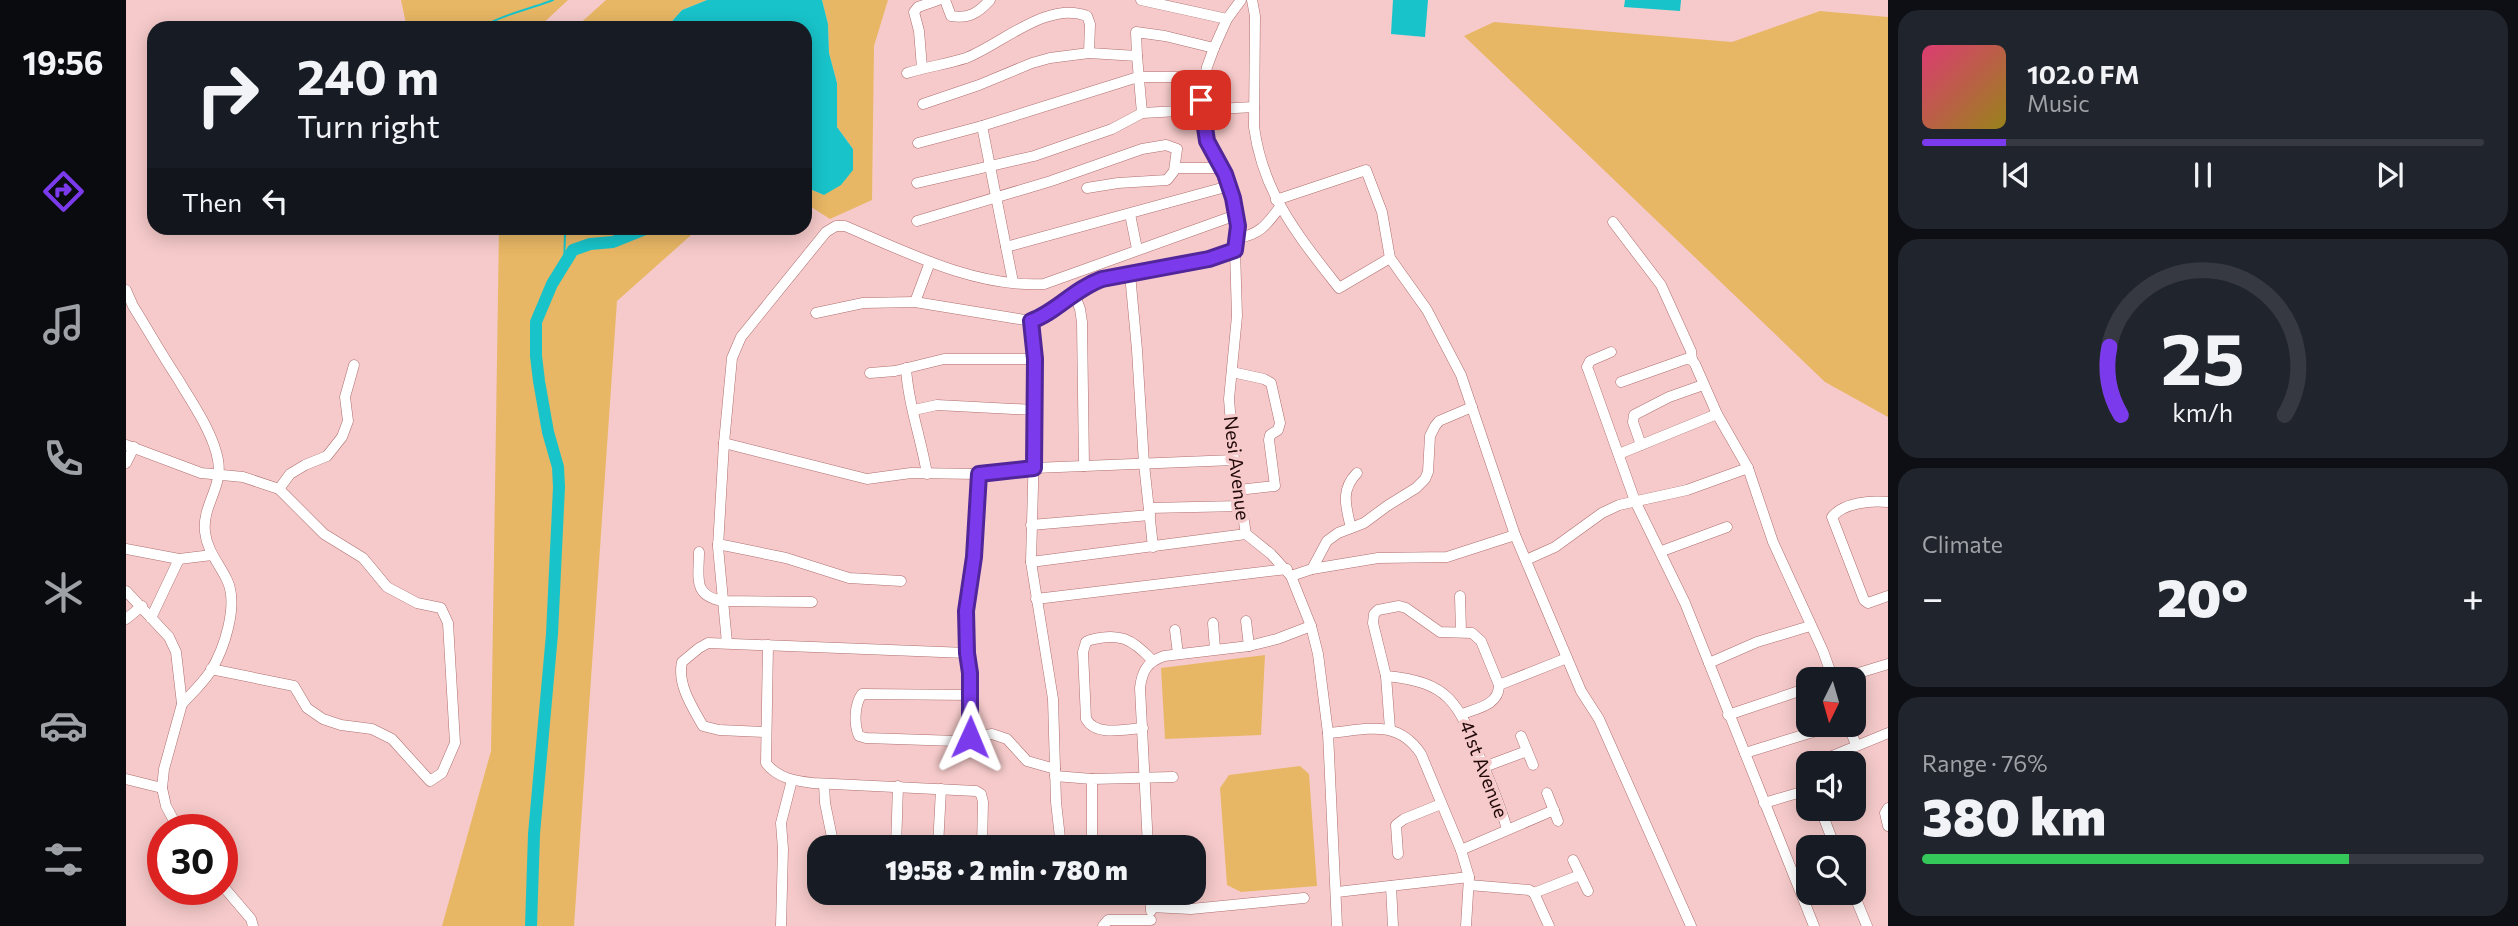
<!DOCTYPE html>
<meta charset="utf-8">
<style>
:root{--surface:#171b24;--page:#20242c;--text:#f1f3f6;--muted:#9ea1a6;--line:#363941;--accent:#7c3aed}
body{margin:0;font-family:Commissioner,sans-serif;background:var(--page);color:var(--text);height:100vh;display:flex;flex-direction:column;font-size:26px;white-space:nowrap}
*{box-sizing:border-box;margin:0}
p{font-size:23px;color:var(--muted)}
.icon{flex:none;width:38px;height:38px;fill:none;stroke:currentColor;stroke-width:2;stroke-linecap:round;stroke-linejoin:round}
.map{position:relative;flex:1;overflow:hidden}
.sheet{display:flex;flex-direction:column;gap:10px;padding:10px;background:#0d0f14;width:630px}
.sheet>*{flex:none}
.top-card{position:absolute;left:21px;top:21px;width:665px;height:214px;border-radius:21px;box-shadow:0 4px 18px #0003;background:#171b24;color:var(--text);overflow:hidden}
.needle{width:46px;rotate:185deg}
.fabs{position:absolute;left:1670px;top:667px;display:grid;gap:14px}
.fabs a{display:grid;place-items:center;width:70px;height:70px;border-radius:14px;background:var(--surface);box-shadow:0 4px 18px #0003;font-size:35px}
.speed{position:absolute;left:21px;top:814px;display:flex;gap:14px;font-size:35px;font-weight:700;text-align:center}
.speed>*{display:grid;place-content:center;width:91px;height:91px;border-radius:50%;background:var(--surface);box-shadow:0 4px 18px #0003;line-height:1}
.speed .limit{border:10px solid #d22;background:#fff;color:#111}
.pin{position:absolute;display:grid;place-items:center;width:60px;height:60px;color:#fff;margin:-30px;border-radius:14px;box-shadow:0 4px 10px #0006}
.me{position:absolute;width:77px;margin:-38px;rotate:1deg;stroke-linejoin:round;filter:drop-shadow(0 0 5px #0008)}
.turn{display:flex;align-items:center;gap:24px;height:147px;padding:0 35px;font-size:32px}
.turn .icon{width:91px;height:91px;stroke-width:2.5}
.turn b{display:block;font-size:49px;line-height:60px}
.then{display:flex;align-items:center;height:66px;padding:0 35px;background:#0003;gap:14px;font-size:26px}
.big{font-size:52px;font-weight:800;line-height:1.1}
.sheet .tile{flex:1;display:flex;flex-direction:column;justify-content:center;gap:10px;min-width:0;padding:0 24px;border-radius:21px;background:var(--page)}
.sheet .dial{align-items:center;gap:0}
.dial svg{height:182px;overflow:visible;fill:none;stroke:var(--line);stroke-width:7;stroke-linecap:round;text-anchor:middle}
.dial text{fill:var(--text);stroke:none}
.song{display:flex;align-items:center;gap:21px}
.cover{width:84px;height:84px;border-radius:10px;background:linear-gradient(135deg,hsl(340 70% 55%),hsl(50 70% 35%))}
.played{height:7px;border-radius:4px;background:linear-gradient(90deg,var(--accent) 15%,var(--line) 15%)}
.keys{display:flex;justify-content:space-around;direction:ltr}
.heat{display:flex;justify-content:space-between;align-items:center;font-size:38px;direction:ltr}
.charge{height:10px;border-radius:5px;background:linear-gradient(90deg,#34c759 76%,var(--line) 0)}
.trip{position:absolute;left:681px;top:835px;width:399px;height:70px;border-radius:21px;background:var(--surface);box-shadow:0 4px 18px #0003;font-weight:800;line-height:70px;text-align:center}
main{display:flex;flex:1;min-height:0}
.dock{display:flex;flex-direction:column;width:126px;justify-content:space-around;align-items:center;background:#090b0e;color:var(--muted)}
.dock .icon{width:49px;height:49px}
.dock .on{color:var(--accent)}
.dock b{font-size:32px;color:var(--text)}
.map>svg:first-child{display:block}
.green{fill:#e8b765}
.water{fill:#18c4ca}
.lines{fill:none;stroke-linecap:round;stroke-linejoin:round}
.stream{stroke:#18c4ca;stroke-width:2}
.river{stroke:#18c4ca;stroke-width:12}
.minor-casing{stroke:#af6e6f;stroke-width:11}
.minor{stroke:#fff;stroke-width:10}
.route-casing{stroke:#51269a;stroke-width:18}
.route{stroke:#7c3aed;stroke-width:12}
.labels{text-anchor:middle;stroke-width:7;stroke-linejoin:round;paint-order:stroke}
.street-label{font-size:19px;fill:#21090a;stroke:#f6caca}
</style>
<main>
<nav class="dock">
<b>19:56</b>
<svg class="icon on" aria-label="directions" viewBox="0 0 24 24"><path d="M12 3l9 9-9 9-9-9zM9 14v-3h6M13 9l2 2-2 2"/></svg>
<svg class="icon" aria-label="music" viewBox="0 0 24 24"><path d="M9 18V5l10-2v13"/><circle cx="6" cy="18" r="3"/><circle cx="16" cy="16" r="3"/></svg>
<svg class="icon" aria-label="phone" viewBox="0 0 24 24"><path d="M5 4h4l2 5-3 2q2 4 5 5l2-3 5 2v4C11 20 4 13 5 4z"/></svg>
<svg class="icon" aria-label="climate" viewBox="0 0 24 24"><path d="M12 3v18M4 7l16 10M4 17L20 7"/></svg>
<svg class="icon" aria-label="car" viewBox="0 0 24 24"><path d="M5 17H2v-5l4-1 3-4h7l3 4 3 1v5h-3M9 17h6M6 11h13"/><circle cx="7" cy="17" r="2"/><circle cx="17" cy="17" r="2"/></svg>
<svg class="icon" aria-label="filters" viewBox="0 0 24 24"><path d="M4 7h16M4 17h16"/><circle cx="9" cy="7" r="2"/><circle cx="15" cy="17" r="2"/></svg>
</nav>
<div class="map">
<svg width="1762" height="926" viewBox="0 0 1762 926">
<rect width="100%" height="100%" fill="#f6caca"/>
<g class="green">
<path d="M 275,0 L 442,0 L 412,28 L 281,28 Z"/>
<path d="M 480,0 L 581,0 L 556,10 L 540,28 L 449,28 Z"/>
<path d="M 696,0 L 762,0 L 748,46 L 746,200 L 704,219 L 679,203 L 679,187 L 698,195 L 727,149 L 711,127 L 711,83 L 703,53 L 702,24 Z"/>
<path d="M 1694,11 L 1762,17 L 1762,417 L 1699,382 L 1338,36 L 1368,22 L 1606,42 Z"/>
<path d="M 373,228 L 573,228 L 491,301 L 448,926 L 316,926 L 365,751 Z"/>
<path d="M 1139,655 L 1135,735 L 1039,739 L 1035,668 Z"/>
<path d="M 1174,766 L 1183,774 L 1191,886 L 1115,892 L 1101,885 L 1094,788 L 1103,775 Z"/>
</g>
<g class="water">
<path d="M 581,0 L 696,0 L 702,24 L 703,53 L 711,83 L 711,127 L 727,149 L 727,170 L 715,185 L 698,195 L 679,187 L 679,28 L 540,28 L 556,10 Z"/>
<path d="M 1267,0 L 1302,0 L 1299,37 L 1265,34 Z"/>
<path d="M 1499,0 L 1555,0 L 1554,11 L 1498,7 Z"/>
</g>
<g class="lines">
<g class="stream">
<path d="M 366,28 L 366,22 C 386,12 407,8 427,0"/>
<path d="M 430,228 L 439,235 L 438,265"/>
</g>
<path class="river" d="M 405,926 L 408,834 L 426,634 L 433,487 L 432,467 L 422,432 L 413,381 L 410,356 L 410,322 L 426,284 L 447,250 L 464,244 L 487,242 L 522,228"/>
<g class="minor-casing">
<g id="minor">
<path d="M 819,0 L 825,16 C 843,19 852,13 864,0"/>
<path d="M 1015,0 L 1101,19"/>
<path d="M 1115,0 L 1101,19 L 1088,48 L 1081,67 L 1075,100 L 1081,141 L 1103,186 L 1112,226 L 1109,250 L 1111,316 L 1103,399 L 1108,460 L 1120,534 L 1145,554 L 1165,576 L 1185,626 L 1192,654 L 1202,733 L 1211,926"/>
<path d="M 1126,0 L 1129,16 L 1128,127 C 1137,194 1173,237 1213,288 L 1264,258"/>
<path d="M 1011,56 L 1010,32 L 1039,36 L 1088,48"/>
<path d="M 796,68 L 793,31 L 788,12 L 792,7 L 812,0"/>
<path d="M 781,73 C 800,67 821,64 840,58 C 874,45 922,0 961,16 L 964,24 L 963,53"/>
<path d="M 797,104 L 853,85 L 906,63 L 924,58 L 963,53 L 1011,56 L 1016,113"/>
<path d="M 856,126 L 887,282"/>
<path d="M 792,143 L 856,126 L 1012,77 L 1079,77"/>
<path d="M 1049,168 L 1095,168"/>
<path d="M 791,183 L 908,156 L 986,129 L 1016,113 L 1128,107"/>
<path d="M 1150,200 L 1240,170 L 1256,212 L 1264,258 L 1301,310 L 1335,375 L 1389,535 L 1455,691 L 1473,719 L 1565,926"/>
<path d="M 1004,214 L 1011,249"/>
<path d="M 791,221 L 925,181 L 1016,149 L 1040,145 L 1051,149 L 1048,171 L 1041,180 L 992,183 L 961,188"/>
<path d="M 1487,222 L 1535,285 L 1565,351 L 1566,360"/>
<path d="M 1111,238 C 1134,235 1141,224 1154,207"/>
<path d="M 880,247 L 1103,186"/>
<path d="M 1004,274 L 1011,350 L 1018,464 L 1027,547"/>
<path d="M 0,290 L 7,306 C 22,330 36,355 52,379 C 66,403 87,432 92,460 C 97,488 76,505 79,532 C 81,551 93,563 101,580 C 113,605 98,650 84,672 C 76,684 65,694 56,704"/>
<path d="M 948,293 L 954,309 L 956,322 L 958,466"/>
<path d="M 789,302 L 804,262"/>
<path d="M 690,313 L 737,303 L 789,302 L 905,321 C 929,313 948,289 976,279 L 1083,259 L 1109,250"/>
<path d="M 905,321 L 909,359 L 909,410 L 905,562 L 927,699 L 930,802 L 935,847"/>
<path d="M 1485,352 L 1464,361 L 1461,367 L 1463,372 L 1509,501 L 1559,603 L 1688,926"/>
<path d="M 780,368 C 782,404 795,438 801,474"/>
<path d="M 1106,372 L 1138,379 L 1145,383 L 1154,423 L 1152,430 L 1144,435 L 1143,440 L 1149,486 L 1112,490"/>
<path d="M 744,373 L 769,371 L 818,359 L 909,359"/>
<path d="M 1495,382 L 1560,359 L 1566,360 L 1569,364 L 1591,414 L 1622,468 L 1647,542 L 1697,651 L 1707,679"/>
<path d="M 788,410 L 811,405 L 909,410"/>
<path d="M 598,443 L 741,479 L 785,473 L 853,474 L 908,468 L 1108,460"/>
<path d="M 0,445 L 75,473 L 117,477 L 153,489 L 198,534 L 237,558 L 261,587 L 291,603 L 315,608 L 322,623 L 329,743 L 316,773 L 304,781 L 266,739 L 246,729 L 215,725 L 197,719 L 181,708 L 168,686 L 85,669"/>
<path d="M 1515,445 L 1507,422 L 1508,415 L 1543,397 L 1577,385"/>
<path d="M 1493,454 L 1591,414"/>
<path d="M 0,463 L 8,447"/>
<path d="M 153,489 L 164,474 L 179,465 L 201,456 L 216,437 L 222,421 L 219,397 L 228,365"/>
<path d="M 1762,502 C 1745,500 1717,503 1706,517 L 1738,600 L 1742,603 L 1762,596"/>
<path d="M 1023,508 L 1115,506"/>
<path d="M 905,525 L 1024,515"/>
<path d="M 1225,528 C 1220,507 1214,490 1231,473"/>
<path d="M 592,544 L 660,558 L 723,578 L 775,581"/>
<path d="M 0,549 L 53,559 L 86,555"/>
<path d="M 1536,551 L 1601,527"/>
<path d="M 573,552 C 573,577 566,596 597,601 L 686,602"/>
<path d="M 1400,560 L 1429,547 L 1476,513 L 1493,505 L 1561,490 L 1622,468"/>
<path d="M 905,562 L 1120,534"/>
<path d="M 1186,569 L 1201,541 L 1212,533 L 1238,523 L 1261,506 L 1290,488 L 1299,479 L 1302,472 L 1304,436 L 1309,426 L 1313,421 L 1346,407"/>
<path d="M 1165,576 L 1186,569 L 1252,558 L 1321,557 L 1389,535"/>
<path d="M 0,591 L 43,637 L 50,652 L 56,704 L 38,769 L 36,788 L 40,806 L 53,830"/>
<path d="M 1334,596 L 1335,632"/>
<path d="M 910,599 L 1161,569"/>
<path d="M 25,618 L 53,559"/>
<path d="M 0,619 L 16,606"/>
<path d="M 1120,621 L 1123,646"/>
<path d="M 1087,623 L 1089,649"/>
<path d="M 1049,630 L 1052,654"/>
<path d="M 601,643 L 592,547 L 598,443 L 606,358 L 615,337 L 700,232 L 710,226 L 719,226 C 780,252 850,288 918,284 L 1110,215"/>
<path d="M 642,645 L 640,763 C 651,778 669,781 687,783 L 850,791 L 855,794 L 857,802 L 856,847"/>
<path d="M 1583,663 L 1631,642 L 1684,626"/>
<path d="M 1260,676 C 1324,682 1332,703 1354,758 C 1364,781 1374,805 1381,829"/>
<path d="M 1713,679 L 1762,664"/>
<path d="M 1373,685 L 1441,658"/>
<path d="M 845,695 L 736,694 C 728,705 728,725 733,736 L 740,738 L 831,741 L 866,734 L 881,739 L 901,761 L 929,769"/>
<path d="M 1602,715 L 1682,688"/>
<path d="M 1722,724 L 1730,745"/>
<path d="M 1017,728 C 999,729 970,737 960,719 L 957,652 L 960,642 L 964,640 C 994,632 1006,639 1026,660"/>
<path d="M 1264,729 L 1260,676 L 1247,623 L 1248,614 L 1252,610 L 1273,606 L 1280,608 L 1314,632 L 1346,633 L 1355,641 L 1373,685 C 1373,705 1352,708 1336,714"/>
<path d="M 640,732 L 593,730 L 577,726 C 566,707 551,684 556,662 L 573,648 L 582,643 L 841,653"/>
<path d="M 1202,733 C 1240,730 1271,718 1295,754 L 1335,850 L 1343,877 L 1340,926"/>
<path d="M 1395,736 L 1407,765"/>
<path d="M 844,737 L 845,695 L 840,611 L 848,557 L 853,474"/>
<path d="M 1619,753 L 1713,724"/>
<path d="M 1689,763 L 1762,733"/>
<path d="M 1358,767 L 1401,751"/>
<path d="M 929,776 L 966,779"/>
<path d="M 0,779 L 36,788"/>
<path d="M 698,784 L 699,803 L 708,847"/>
<path d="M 1421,793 L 1432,821"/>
<path d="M 1638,803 L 1682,790"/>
<path d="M 1694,808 L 1709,847"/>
<path d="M 1762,808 L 1759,813 L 1762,826"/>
<path d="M 770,847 L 772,786"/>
<path d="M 812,847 L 815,789"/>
<path d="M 966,847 L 966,779 L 1047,777"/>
<path d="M 1022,847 L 1014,688 C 1016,671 1021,662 1038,656 L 1123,646 L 1151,639 L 1185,626"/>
<path d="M 1335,850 L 1428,810"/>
<path d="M 1272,854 L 1270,825 L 1278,819 L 1315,804"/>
<path d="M 1447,860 L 1462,891"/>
<path d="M 96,885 L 125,919 L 127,926"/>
<path d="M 1343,885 L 1403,890 L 1408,893 L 1423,926"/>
<path d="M 1265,886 L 1267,926"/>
<path d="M 1024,892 L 1025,911"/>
<path d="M 1211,892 L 1343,877"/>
<path d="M 1727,892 L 1741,926"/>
<path d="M 1408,893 L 1454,875"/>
<path d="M 1025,907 L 1065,909 L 1178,898"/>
<path d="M 655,926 L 657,849 L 655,823 L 666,780"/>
<path d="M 977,926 L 982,920 L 1025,920"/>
</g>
</g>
<use href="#minor" class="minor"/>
</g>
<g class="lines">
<g class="route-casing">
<path id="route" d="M 844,737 L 844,673 L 841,653 L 840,611 L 848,557 L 853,474 L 908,468 L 909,359 L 905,321 C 929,313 948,289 976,279 L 1083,259 L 1109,250 L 1112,226 L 1107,198 L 1099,174 L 1081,141 L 1075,100"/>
</g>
<use href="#route" class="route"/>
</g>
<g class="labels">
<g class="street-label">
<text transform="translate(1111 468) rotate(83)" y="7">Nesi Avenue</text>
<text transform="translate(1358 769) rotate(69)" y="7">41st Avenue</text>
</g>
</g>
</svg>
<div class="fabs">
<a><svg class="needle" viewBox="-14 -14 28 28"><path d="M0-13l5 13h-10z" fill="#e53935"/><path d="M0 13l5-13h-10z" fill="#9ea1a6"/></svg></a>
<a><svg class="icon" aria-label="sound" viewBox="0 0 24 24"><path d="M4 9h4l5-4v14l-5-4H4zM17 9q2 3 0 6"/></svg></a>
<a><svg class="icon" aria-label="search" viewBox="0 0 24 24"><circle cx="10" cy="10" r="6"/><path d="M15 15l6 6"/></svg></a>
</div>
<div class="speed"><div class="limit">30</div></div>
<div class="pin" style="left:1075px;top:100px;background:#d93025"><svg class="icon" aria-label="arrive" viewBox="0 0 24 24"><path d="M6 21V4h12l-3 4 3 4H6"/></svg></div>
<svg class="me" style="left:844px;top:737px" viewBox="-20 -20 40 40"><path d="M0-17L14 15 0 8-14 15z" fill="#7c3aed" stroke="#fff" stroke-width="4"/></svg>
<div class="trip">19:58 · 2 min · 780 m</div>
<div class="top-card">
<div class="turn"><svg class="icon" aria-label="right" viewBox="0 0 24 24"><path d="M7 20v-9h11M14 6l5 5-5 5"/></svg><div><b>240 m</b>Turn right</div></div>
<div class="then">Then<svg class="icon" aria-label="left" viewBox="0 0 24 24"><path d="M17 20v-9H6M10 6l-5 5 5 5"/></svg></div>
</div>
</div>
<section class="sheet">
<div class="tile">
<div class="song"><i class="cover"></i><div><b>102.0 FM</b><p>Music</p></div></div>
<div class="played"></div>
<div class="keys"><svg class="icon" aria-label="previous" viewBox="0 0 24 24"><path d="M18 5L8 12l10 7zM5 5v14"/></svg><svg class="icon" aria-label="pause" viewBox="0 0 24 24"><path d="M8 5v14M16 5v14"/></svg><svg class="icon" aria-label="next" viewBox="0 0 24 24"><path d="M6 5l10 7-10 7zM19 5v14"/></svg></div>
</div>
<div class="tile dial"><svg viewBox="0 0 100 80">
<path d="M14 69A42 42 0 1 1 86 69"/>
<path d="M14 69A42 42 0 0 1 9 39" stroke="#7c3aed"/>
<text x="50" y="56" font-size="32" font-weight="700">25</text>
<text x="50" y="72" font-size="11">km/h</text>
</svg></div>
<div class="tile"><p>Climate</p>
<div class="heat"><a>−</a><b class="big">20°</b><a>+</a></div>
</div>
<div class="tile"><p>Range · 76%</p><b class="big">380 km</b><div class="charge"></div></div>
</section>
</main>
